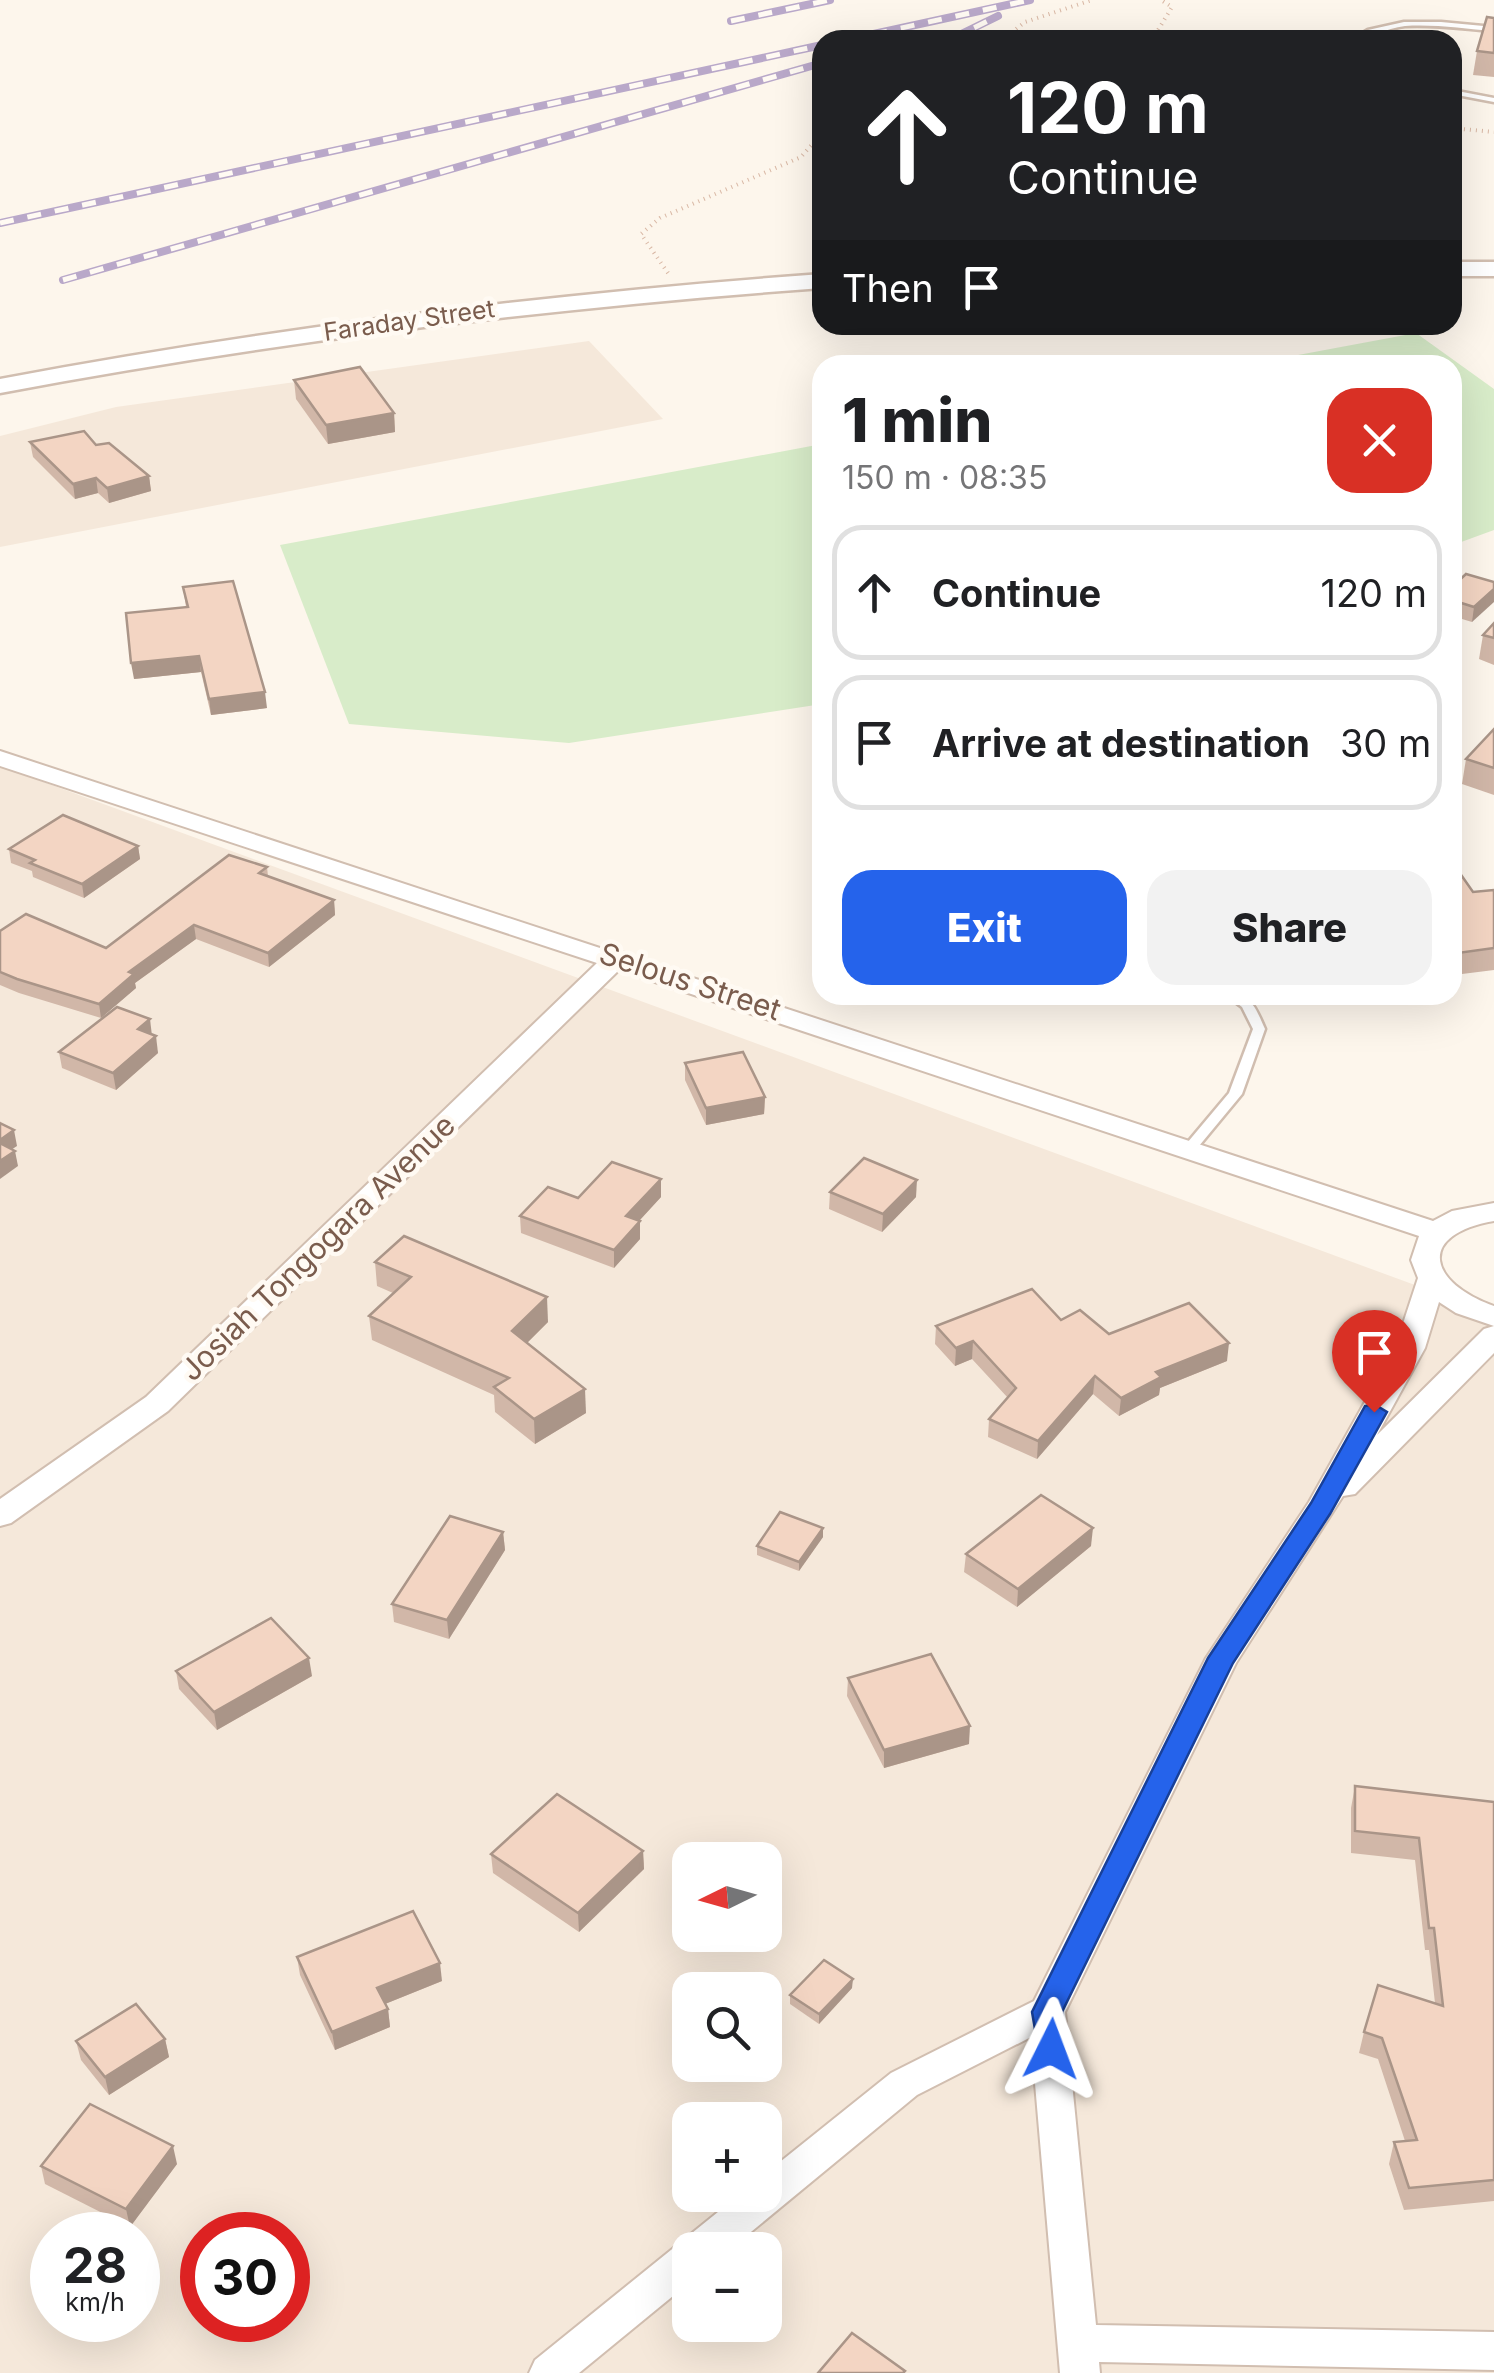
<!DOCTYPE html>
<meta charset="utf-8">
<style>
:root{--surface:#fff;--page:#f2f2f2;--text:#202124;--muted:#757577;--line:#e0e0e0;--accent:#2563eb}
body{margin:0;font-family:Inter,sans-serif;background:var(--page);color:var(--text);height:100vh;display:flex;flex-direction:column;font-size:38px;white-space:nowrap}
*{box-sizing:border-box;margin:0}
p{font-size:32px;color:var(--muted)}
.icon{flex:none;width:55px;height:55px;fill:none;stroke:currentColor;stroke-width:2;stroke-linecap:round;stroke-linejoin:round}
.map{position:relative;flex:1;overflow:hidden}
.sheet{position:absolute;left:812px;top:355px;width:650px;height:650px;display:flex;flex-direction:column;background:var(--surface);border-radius:30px;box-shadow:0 10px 40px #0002}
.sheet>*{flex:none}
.guide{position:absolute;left:812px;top:30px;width:650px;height:305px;border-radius:30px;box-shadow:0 10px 40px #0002;background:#202124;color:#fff;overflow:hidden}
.needle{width:65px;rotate:265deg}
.tools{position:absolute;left:672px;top:1842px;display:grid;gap:20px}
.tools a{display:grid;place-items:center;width:110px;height:110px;border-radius:20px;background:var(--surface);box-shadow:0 10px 40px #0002;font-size:50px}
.speed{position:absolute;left:30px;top:2212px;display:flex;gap:20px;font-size:50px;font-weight:700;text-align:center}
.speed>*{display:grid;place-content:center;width:130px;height:130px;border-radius:50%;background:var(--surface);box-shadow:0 10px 40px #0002;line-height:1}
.speed small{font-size:25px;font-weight:400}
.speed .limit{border:15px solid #d22;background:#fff;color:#111}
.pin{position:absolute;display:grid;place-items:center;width:85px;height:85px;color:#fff;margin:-102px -42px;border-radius:50% 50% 50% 0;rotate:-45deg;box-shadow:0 0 10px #0007}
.pin .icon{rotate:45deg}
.me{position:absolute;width:110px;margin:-55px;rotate:3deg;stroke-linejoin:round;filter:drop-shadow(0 0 8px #0008)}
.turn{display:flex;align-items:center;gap:35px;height:210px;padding:0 30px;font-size:45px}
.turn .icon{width:130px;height:130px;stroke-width:2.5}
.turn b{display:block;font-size:70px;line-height:85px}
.then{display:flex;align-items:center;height:95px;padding:0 30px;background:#0003;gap:20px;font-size:38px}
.round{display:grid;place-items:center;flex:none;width:105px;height:105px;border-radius:30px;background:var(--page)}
.headline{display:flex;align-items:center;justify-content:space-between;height:170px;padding:0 30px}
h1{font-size:60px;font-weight:800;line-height:75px}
.cta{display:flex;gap:20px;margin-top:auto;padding:20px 30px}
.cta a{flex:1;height:115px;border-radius:30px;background:var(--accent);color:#fff;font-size:40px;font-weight:800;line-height:115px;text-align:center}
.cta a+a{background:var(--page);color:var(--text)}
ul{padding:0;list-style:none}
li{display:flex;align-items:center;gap:30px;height:135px;margin:0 20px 15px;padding:0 10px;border:5px solid var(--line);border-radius:30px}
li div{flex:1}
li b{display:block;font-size:38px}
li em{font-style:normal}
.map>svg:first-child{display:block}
.residential{fill:#f5e8da;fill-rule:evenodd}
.green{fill:#d8ecc9}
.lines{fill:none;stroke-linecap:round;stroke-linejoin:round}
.service-casing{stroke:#d1beb0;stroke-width:5}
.minor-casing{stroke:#d1beb0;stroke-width:4}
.tertiary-casing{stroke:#d1beb0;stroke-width:5}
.path{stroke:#d9b8a5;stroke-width:4;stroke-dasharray:1 5;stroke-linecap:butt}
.service{fill:#fff;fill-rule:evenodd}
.minor{fill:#fff;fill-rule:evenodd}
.tertiary{fill:#fff;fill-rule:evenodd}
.rail-casing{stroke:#b9a8c9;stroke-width:8}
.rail{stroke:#fffaf3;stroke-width:5;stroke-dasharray:14;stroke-linecap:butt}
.wall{fill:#d1b7a8}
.shaded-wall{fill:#aa9588}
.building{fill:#f3d5c3;stroke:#aa9588;stroke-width:2.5}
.route{fill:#2563eb;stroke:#184099;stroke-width:2.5}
.labels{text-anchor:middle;stroke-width:9;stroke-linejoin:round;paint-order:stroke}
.far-street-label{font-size:25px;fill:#7a5c4d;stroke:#fffaf3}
.street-label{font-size:30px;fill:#7a5c4d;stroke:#fffaf3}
</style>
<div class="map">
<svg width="1494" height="2373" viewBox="0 0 1494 2373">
<rect width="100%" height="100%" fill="#fdf6ec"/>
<g class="residential">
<polygon points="589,341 663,419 0,547 0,436 116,407"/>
<path d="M0 766 1494 1314V2373H0ZM690 1860H765V1935H690ZM690 1990H765V2065H690ZM690 2120H765V2195H690ZM52 2235H138V2320H52ZM202 2235H288V2320H202ZM690 2250H765V2325H690Z"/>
</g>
<g class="green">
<polygon points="1416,333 1494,389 1494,530 1453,545 1452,365 1245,365"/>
<polygon points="822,444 822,704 569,743 349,724 280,545"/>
</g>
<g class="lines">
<g class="service-casing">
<g id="service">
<path d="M1404 22H1441L1494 27V31C1465 29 1435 24 1405 26 1386 28 1367 40 1351 40L1368 30Z"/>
<polygon points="1452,90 1494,98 1494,102 1452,94"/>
<path d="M1226 995C1253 995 1255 1007 1265 1029L1242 1094 1194 1152 1189 1153 1182 1149 1229 1093 1253 1029 1242 1007Z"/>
</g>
</g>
<g class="minor-casing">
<path id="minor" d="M0 751 612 952 626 953 629 957 1433 1221 1452 1211 1494 1203V1221C1415 1235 1429 1283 1494 1306V1326L1456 1313 1439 1302 1425 1348 1377 1435 1484 1329 1494 1326V1353L1355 1494 1343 1496 1236 1663 1065 2012 1096 2325 1494 2332V2370L1099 2362 1100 2373H1060L1031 2037 917 2095 729 2250H690V2282L579 2373H529L535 2360 739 2195H765V2174L891 2073 1034 2001 1206 1658 1309 1502 1395 1348 1418 1278 1411 1260 1419 1236 619 970 168 1411 11 1523 0 1526V1499L146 1397 597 963 0 766Z"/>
</g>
<g class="tertiary-casing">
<g id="tertiary">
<rect x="1452" y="262" width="42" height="14"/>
<path d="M822 274V288C546 308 272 342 0 393V379C272 328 546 294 822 274Z"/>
</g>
</g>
<g class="path">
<polyline points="1002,40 1025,22 1092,0"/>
<polyline points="1152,40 1172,7 1161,0"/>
<polyline points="1452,128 1494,132"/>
<polyline points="668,273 641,234 660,218 801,157 822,133"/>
</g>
<use href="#service" class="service"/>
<use href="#minor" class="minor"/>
<use href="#tertiary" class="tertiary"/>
<g class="rail-casing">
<g id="rail">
<polyline points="731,21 830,0"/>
<polyline points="846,40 1030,0"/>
<polyline points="949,40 998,16"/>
<polyline points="0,223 822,45"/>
<polyline points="63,280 822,63"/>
</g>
</g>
<use href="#rail" class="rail"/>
</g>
<g class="wall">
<polygon points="1494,18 1494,77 1473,75 1477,51"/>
<polygon points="294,380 394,413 395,432 328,444 296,399"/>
<polygon points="30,442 96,445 149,476 151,491 109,503 98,493 75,499 33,457"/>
<polygon points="1494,582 1472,622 1452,616 1452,587"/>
<polygon points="183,587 267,708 211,715 201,672 134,679 186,607"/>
<polygon points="1494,623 1494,665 1479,659 1483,635"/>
<polygon points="1494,729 1494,795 1462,784 1466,759"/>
<polygon points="138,846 140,859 84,898 33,877 32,871 11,863 9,849"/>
<polygon points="267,867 268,876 334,900 335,915 269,967 196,939 135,983 136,988 101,1018 19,993 0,985 0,931 106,948"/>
<polygon points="1452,869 1473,892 1494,890 1494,970 1454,975 1452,972"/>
<polygon points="152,1035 158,1053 116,1090 62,1068 59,1052"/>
<polygon points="685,1063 765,1097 764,1114 706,1125 685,1080"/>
<polygon points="830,1192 916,1197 882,1232 829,1209"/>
<polygon points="661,1197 639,1221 640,1239 614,1268 521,1233 520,1216 578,1198"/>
<polygon points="375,1262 548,1322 527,1343 586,1413 535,1444 495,1412 494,1395 372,1340 369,1316 393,1293 377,1286"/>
<polygon points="1061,1320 1109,1334 1227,1361 1160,1388 1159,1395 1119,1416 1093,1394 1037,1459 988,1437 989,1419 1008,1398 972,1359 955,1366 935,1344 936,1326"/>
<polygon points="823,1528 823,1537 799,1571 757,1555 757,1546"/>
<polygon points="503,1532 505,1550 449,1639 394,1622 392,1604"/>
<polygon points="1091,1546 1017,1607 964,1572 966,1554"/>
<polygon points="176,1671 312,1676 217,1730 179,1689"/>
<polygon points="848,1678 969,1744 884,1768 847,1696"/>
<polygon points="1355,1786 1494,1802 1494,2201 1404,2210 1389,2164 1394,2142 1405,2141 1378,2059 1359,2053 1364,2032 1435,2003 1429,1950 1425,1950 1415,1860 1351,1853 1351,1808"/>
<polygon points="643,1851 644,1869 579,1932 493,1873 491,1854"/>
<polygon points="297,1957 442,1981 385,2004 388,2009 390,2027 335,2050 300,1975"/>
<polygon points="852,1988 819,2024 790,2004 790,1995"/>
<polygon points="165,2039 169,2057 109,2095 81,2060 76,2041"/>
<polygon points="177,2164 130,2227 45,2184 41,2166"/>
</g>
<g class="shaded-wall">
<polygon points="394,413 395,432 328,444 326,425"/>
<polygon points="149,476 151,491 109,503 107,488"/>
<polygon points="96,478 98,493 75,499 73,484"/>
<polygon points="1494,589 1494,602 1472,622 1474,607"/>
<polygon points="199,656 201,672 134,679 131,663"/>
<polygon points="265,692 267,708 211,715 209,699"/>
<polygon points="138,846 140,859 84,898 82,884"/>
<polygon points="334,900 335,915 269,967 268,953"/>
<polygon points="194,925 196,939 135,983 136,988 101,1018 99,1004 129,972"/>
<polygon points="150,1019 152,1036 138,1029"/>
<polygon points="156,1036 158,1053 116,1090 113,1073"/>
<polygon points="765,1097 764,1114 706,1125 706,1108"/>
<polygon points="14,1130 17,1146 0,1157 0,1140"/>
<polygon points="15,1151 18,1166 0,1179 0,1161"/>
<polygon points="661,1179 661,1197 627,1234 626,1216"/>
<polygon points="917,1180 916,1197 882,1232 883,1214"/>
<polygon points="640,1221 640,1239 614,1268 614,1250"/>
<polygon points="547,1297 548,1322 514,1356 512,1331"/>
<polygon points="973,1341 972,1359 955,1366 956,1348"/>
<polygon points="1229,1343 1227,1361 1160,1388 1159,1395 1119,1416 1121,1398 1156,1372"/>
<polygon points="1095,1376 1093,1394 1037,1459 1038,1441"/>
<polygon points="585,1389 586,1413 535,1444 534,1419"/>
<polygon points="823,1528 823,1537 799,1571 799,1562"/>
<polygon points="1093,1528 1091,1546 1017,1607 1018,1589"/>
<polygon points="503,1532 505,1550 449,1639 447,1620"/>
<polygon points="309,1658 312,1676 217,1730 214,1712"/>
<polygon points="970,1726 969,1744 884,1768 884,1750"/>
<polygon points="643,1851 644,1869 579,1932 578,1913"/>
<polygon points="440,1963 442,1981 380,2006 377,1988"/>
<polygon points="853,1979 852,1988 819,2024 819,2014"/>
<polygon points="388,2009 390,2027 335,2050 332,2032"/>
<polygon points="165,2039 169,2057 109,2095 105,2077"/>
<polygon points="173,2146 177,2164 130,2227 126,2209"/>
</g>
<g class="building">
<polygon points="1487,17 1494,18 1494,53 1477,51"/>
<polygon points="360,367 394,413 326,425 294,380"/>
<polygon points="84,431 96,445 109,443 149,476 107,488 96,478 73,484 30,442"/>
<polygon points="1466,574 1494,582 1494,589 1474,607 1452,600 1452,587"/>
<polygon points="233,581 265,692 209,699 199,656 131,663 126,613 188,607 183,587"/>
<polygon points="1494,623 1494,638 1483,635"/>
<polygon points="1494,729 1494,768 1466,759"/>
<polygon points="63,815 138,846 82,884 30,863 35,860 9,849"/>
<polygon points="229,855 267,867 259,873 334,900 268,953 194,925 129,972 134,974 99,1004 17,979 0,972 0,931 26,914 106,948"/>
<polygon points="1452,869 1457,869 1473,892 1494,890 1494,948 1458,953 1452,944"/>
<polygon points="117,1007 150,1019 138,1029 156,1036 113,1073 59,1052"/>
<polygon points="743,1052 765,1097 706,1108 685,1063"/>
<polygon points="0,1123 14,1130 0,1140"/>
<polygon points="0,1143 15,1151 0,1161"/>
<polygon points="864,1158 917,1180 883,1214 830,1192"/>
<polygon points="612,1162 661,1179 626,1216 640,1221 614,1250 520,1216 548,1187 578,1198"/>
<polygon points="404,1236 547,1297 512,1331 585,1389 534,1419 494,1387 509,1378 369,1316 411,1277 375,1262"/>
<polygon points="1032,1289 1061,1320 1080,1310 1109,1334 1189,1303 1229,1343 1156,1372 1161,1377 1121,1398 1095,1376 1038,1441 989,1419 1016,1388 973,1341 956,1348 936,1326"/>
<polygon points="1041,1495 1093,1528 1018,1589 966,1554"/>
<polygon points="780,1512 823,1528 799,1562 757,1546"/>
<polygon points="450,1516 503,1532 447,1620 392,1604"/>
<polygon points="271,1618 309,1658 214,1712 176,1671"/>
<polygon points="931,1654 970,1726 884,1750 848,1678"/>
<polygon points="1355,1786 1494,1802 1494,2180 1409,2188 1394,2142 1417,2140 1382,2038 1364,2032 1378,1985 1443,2006 1434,1928 1429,1928 1419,1838 1355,1831"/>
<polygon points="557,1794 643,1851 578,1913 491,1854"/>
<polygon points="413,1911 440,1963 377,1988 388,2009 332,2032 297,1957"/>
<polygon points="824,1960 853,1979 819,2014 790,1995"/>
<polygon points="136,2004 165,2039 105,2077 76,2041"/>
<polygon points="90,2104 173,2146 126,2209 41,2166"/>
<polygon points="852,2333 905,2371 903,2373 818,2373"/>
</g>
<polygon class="route" points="1374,1404 1387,1412 1330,1514 1233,1663 1062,2012 1066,2049 1062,2058 1051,2062 1040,2058 1032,2012 1208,1658 1311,1503 1365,1406"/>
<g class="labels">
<g class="far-street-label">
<text transform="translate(409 320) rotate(-8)" y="9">Faraday Street</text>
</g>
<g class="street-label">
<text transform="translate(690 982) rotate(18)" y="10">Selous Street</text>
<text transform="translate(318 1248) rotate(-44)" y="10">Josiah Tongogara Avenue</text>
</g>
</g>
</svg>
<div class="tools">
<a><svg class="needle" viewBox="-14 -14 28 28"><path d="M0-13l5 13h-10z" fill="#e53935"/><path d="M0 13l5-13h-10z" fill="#757577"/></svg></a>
<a><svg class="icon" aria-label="search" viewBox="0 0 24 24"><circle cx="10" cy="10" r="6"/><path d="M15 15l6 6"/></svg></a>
<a>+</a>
<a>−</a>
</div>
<div class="speed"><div>28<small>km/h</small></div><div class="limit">30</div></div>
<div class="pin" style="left:1374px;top:1412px;background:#d93025"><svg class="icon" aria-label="arrive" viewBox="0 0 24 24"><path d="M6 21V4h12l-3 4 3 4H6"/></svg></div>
<svg class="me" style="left:1051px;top:2049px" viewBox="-20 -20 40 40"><path d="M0-17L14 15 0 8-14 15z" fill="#2563eb" stroke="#fff" stroke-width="4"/></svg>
<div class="guide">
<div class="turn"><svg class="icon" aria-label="ahead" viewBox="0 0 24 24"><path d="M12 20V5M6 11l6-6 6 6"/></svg><div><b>120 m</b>Continue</div></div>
<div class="then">Then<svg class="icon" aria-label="arrive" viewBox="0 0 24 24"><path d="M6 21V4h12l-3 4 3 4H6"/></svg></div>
</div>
<section class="sheet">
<div class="headline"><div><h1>1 min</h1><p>150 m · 08:35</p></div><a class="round" style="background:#d93025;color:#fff"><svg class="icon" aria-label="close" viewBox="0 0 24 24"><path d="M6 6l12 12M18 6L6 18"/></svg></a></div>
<ul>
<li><svg class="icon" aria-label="ahead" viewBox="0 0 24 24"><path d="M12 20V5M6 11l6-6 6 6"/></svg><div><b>Continue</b></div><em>120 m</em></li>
<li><svg class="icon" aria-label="arrive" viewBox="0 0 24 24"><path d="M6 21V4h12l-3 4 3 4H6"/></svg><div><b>Arrive at destination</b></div><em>30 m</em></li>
</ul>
<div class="cta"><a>Exit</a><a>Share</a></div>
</section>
</div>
